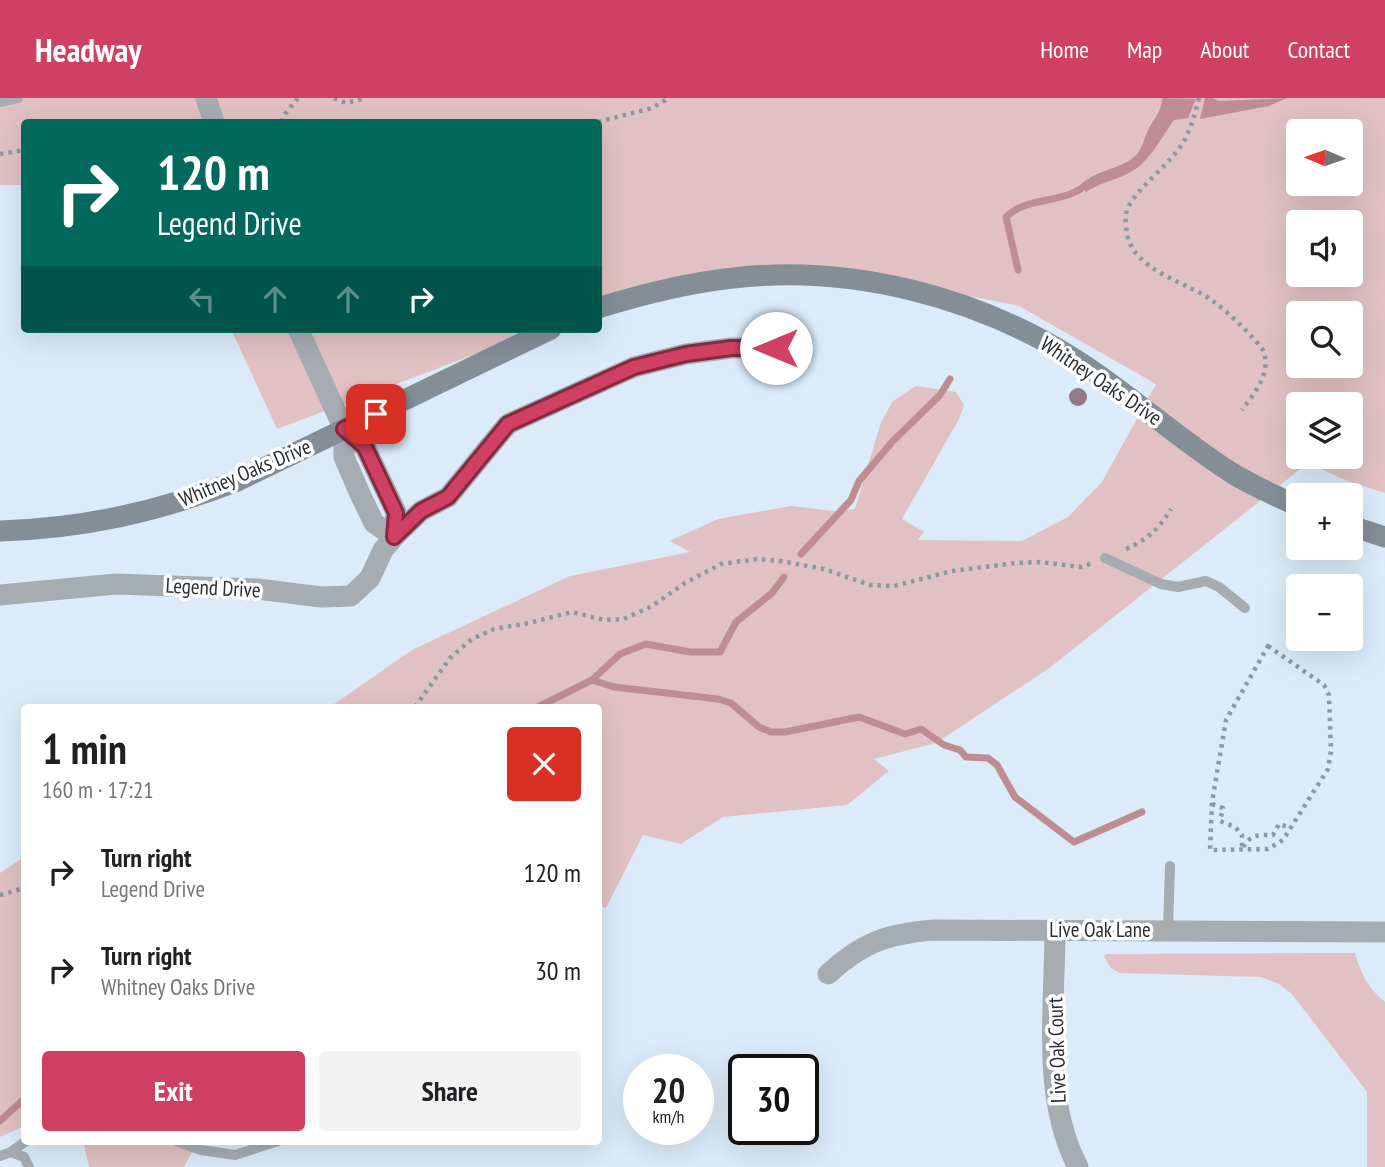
<!DOCTYPE html>
<meta charset="utf-8">
<style>
:root{--surface:#fff;--page:#f2f2f2;--text:#202124;--muted:#757577;--accent:#d04062}
body{margin:0;font-family:"PT Sans Narrow",sans-serif;background:var(--page);color:var(--text);height:100vh;display:flex;flex-direction:column;font-size:26px;white-space:nowrap}
*{box-sizing:border-box;margin:0}
p{font-size:23px;color:var(--muted)}
.icon{flex:none;width:38px;height:38px;fill:none;stroke:currentColor;stroke-width:2;stroke-linecap:round;stroke-linejoin:round}
.map{position:relative;flex:1;overflow:hidden}
.side{position:absolute;left:21px;top:606px;width:581px;height:441px;display:flex;flex-direction:column;background:var(--surface);border-radius:7px;box-shadow:0 7px 28px #0002}
.side>*{flex:none}
.hud{position:absolute;left:21px;top:21px;width:581px;height:214px;border-radius:7px;box-shadow:0 7px 28px #0002;background:#00695c;color:#fff;overflow:hidden}
.needle{width:46px;rotate:272deg}
.fabs{position:absolute;left:1286px;top:21px;display:grid;gap:14px}
.fabs a{display:grid;place-items:center;width:77px;height:77px;border-radius:7px;background:var(--surface);box-shadow:0 7px 28px #0002;font-size:35px}
.speed{position:absolute;left:623px;top:956px;display:flex;gap:14px;font-size:35px;font-weight:700;text-align:center}
.speed>*{display:grid;place-content:center;width:91px;height:91px;border-radius:50%;background:var(--surface);box-shadow:0 7px 28px #0002;line-height:1}
.speed small{font-size:18px;font-weight:400}
.speed .limit{border:4px solid #111;border-radius:10px;background:#fff;color:#111}
.pin{position:absolute;display:grid;place-items:center;width:60px;height:60px;color:#fff;margin:-30px;border-radius:14px;box-shadow:0 4px 10px #0006}
.me{position:absolute;width:77px;margin:-38px;rotate:270deg;stroke-linejoin:round;filter:drop-shadow(0 0 5px #0008)}
.turn{display:flex;align-items:center;gap:24px;height:147px;padding:0 21px;font-size:32px}
.turn .icon{width:91px;height:91px;stroke-width:2.5}
.turn b{display:block;font-size:49px;line-height:60px}
.lanes{display:flex;align-items:center;height:66px;padding:0 21px;background:#0003;justify-content:center;gap:35px;direction:ltr}
.lanes .off{opacity:.35}
.round{display:grid;place-items:center;flex:none;width:74px;height:74px;border-radius:7px;background:var(--page)}
.head{display:flex;align-items:center;justify-content:space-between;height:119px;padding:0 21px}
h1{font-size:42px;font-weight:700;line-height:52px}
.button{display:flex;gap:14px;margin-top:auto;padding:14px 21px}
.button a{flex:1;height:80px;border-radius:7px;background:var(--accent);color:#fff;font-size:28px;font-weight:700;line-height:80px;text-align:center}
.button a+a{background:var(--page);color:var(--text)}
ul{padding:0;list-style:none}
li{display:flex;align-items:center;gap:21px;height:98px;padding:0 21px}
li div{flex:1}
li b{display:block;font-size:26px}
li em{font-style:normal}
header{display:flex;align-items:center;gap:42px;box-sizing:border-box;height:98px;padding:0 35px;background:var(--accent);color:#fff}
header strong{font-size:33px}
nav{display:flex;gap:38px;margin-inline-start:auto;font-size:24px}
.map>svg:first-child{display:block}
.green{fill:#e1c1c4;fill-rule:evenodd}
.water{fill:#bd8d92}
.lines{fill:none;stroke-linecap:round;stroke-linejoin:round}
.stream{stroke:#bd8d92;stroke-width:7}
.path{stroke:#8c98a2;stroke-width:4.5;stroke-dasharray:3.5 5;stroke-linecap:butt}
.lane{stroke:#a5acb2;stroke-width:10}
.street{stroke:#a5acb2;stroke-width:21}
.secondary{stroke:#848e97;stroke-width:21}
.tree{fill:#947a87}
.route-casing{stroke:#872a40;stroke-width:18}
.route{stroke:#d04062;stroke-width:12}
.labels{text-anchor:middle;stroke-width:7;stroke-linejoin:round;paint-order:stroke}
.street-label{font-size:21px;fill:#292f34;stroke:#fff}
</style>
<header>
<strong>Headway</strong>
<nav><a>Home</a><a>Map</a><a>About</a><a>Contact</a></nav>
</header>
<div class="map">
<svg width="1385" height="1069" viewBox="0 0 1385 1069">
<rect width="100%" height="100%" fill="#dbebf9"/>
<g class="green">
<path d="M0 0H1385V395L1347 383 1308 365 1048 571 936 645 874 661 889 673 847 707 723 719 681 746 643 737 606 810 598 807V609H330L412 552 570 478 690 454 670 443 718 421 791 408 834 413 855 411 881 324 893 303 916 288 956 294 964 307 959 321 902 421 924 434 918 442 1022 443 1068 419 1102 384 1156 286 1019 208 861 176 670 183 599 210 598 24H24V87H0ZM1298 33H1351V86H1298ZM1298 124H1351V177H1298ZM1298 215H1351V268H1298ZM1298 306H1351V359H1298Z"/>
<polygon points="231,231 542,231 277,331"/>
<polygon points="24,759 24,1028 0,1039 0,775"/>
<path d="M1355 855C1361 876 1368 890 1385 904V1069H1367V994L1292 896 1279 886 1261 879 1119 875 1110 869 1104 858 1106 856Z"/>
<polygon points="83,1043 198,1043 184,1069 89,1069"/>
</g>
<g class="water">
<path d="M1162 0 1196 1 1188 20 1174 22C1160 41 1149 66 1127 76 1113 83 1099 85 1086 94L1082 87C1096 70 1122 73 1138 55 1143 48 1145 38 1149 30 1155 19 1162 13 1162 0Z"/>
<polygon points="1205,0 1213,0 1218,3 1287,0 1269,8 1200,21"/>
</g>
<g class="lines">
<g class="stream">
<path d="M1018 172 1006 119C1028 97 1066 107 1088 85"/>
<polyline points="801,456 851,402 859,383 892,344 940,297 950,281"/>
<polyline points="592,582 620,556 646,546 690,554 720,554 736,524 772,495 784,479"/>
<polyline points="538,609 592,582 614,589 718,601 731,605 759,629 771,634 785,634 859,619 905,636 921,631 944,647 960,652 966,659 988,660 997,667 1015,699 1074,744 1142,714"/>
<polyline points="0,1023 24,1001"/>
</g>
<g class="path">
<polyline points="334,0 346,5 366,0"/>
<path d="M1199 0C1195 16 1191 31 1183 45 1170 66 1135 92 1128 110 1124 118 1126 128 1127 136 1134 173 1187 184 1213 203 1231 217 1249 234 1263 252 1272 275 1255 294 1242 312"/>
<polyline points="282,24 284,17 298,0"/>
<polyline points="598,24 652,10 669,0"/>
<polyline points="0,56 24,52"/>
<path d="M1126 451C1149 441 1158 431 1171 411"/>
<polygon points="1268,548 1324,587 1329,597 1331,653 1328,671 1283,742 1268,751 1210,752 1212,704 1226,622"/>
<polyline points="415,609 450,560 472,541 494,531 529,525 572,514 604,522 624,521 652,508 685,485 721,466 757,461 780,463 824,471 870,487 894,488 952,473 1016,465 1040,464 1081,469 1093,465"/>
<path d="M1212 706 1223 710 1220 723 1235 729 1242 737V751C1250 736 1257 737 1273 737L1279 726 1291 730"/>
<polyline points="0,797 24,790"/>
</g>
<g class="lane">
<polyline points="0,4 18,0"/>
<polyline points="1105,460 1161,486 1178,489 1206,483 1219,489 1245,510"/>
<polyline points="1168,832 1170,768"/>
<polyline points="176,1043 201,1052 235,1057 278,1043"/>
<polyline points="11,1054 26,1043"/>
<polyline points="0,1058 11,1054 24,1059 29,1069"/>
</g>
<g class="street">
<polyline points="206,0 214,24"/>
<polyline points="298,231 344,331 365,349 396,414 394,439 374,425 361,398 344,359 344,331"/>
<polyline points="0,497 116,486 258,491 321,499 351,498 370,480 383,452 394,439 421,413 448,399 508,326 634,269 686,256 731,250 776,250"/>
<path d="M1055 832C1055 909 1041 999 1078 1069"/>
<path d="M828 876C863 844 887 836 933 832L1385 834"/>
</g>
<g class="secondary">
<path d="M598 210C643 196 687 185 733 180 851 166 978 199 1078 263 1131 297 1178 341 1232 375 1253 388 1276 398 1298 408"/>
<polyline points="1351,428 1385,439"/>
<path d="M0 433C85 430 157 414 235 384L551 231"/>
</g>
</g>
<circle class="tree" cx="1078" cy="299" r="9"/>
<g class="lines">
<g class="route-casing">
<polyline id="route" points="376,316 344,331 365,349 396,415 394,439 421,413 448,399 508,326 634,269 686,256 731,250 776,250"/>
</g>
<use href="#route" class="route"/>
</g>
<g class="labels">
<g class="street-label">
<text transform="translate(1101 283) rotate(34)" y="7">Whitney Oaks Drive</text>
<text transform="translate(245 375) rotate(-23)" y="7">Whitney Oaks Drive</text>
<text transform="translate(213 490) rotate(3)" y="7">Legend Drive</text>
<text x="1100" y="839">Live Oak Lane</text>
<text transform="translate(1057 952) rotate(-92)" y="7">Live Oak Court</text>
</g>
</g>
</svg>
<div class="fabs">
<a><svg class="needle" viewBox="-14 -14 28 28"><path d="M0-13l5 13h-10z" fill="#e53935"/><path d="M0 13l5-13h-10z" fill="#757577"/></svg></a>
<a><svg class="icon" aria-label="sound" viewBox="0 0 24 24"><path d="M4 9h4l5-4v14l-5-4H4zM17 9q2 3 0 6"/></svg></a>
<a><svg class="icon" aria-label="search" viewBox="0 0 24 24"><circle cx="10" cy="10" r="6"/><path d="M15 15l6 6"/></svg></a>
<a><svg class="icon" aria-label="layers" viewBox="0 0 24 24"><path d="M12 4l9 5-9 5-9-5zM3 14l9 5 9-5"/></svg></a>
<a>+</a>
<a>−</a>
</div>
<div class="speed"><div>20<small>km/h</small></div><div class="limit">30</div></div>
<div class="pin" style="left:376px;top:316px;background:#d93025"><svg class="icon" aria-label="arrive" viewBox="0 0 24 24"><path d="M6 21V4h12l-3 4 3 4H6"/></svg></div>
<svg class="me" style="left:776px;top:250px" viewBox="-20 -20 40 40"><circle r="19" fill="#fff"/><path d="M0-13L10 11 0 6-10 11z" fill="#d04062"/></svg>
<div class="hud">
<div class="turn"><svg class="icon" aria-label="right" viewBox="0 0 24 24"><path d="M7 20v-9h11M14 6l5 5-5 5"/></svg><div><b>120 m</b>Legend Drive</div></div>
<div class="lanes"><svg class="icon off" aria-label="left" viewBox="0 0 24 24"><path d="M17 20v-9H6M10 6l-5 5 5 5"/></svg><svg class="icon off" aria-label="ahead" viewBox="0 0 24 24"><path d="M12 20V5M6 11l6-6 6 6"/></svg><svg class="icon off" aria-label="ahead" viewBox="0 0 24 24"><path d="M12 20V5M6 11l6-6 6 6"/></svg><svg class="icon" aria-label="right" viewBox="0 0 24 24"><path d="M7 20v-9h11M14 6l5 5-5 5"/></svg></div>
</div>
<section class="side">
<div class="head"><div><h1>1 min</h1><p>160 m · 17:21</p></div><a class="round" style="background:#d93025;color:#fff"><svg class="icon" aria-label="close" viewBox="0 0 24 24"><path d="M6 6l12 12M18 6L6 18"/></svg></a></div>
<ul>
<li><svg class="icon" aria-label="right" viewBox="0 0 24 24"><path d="M7 20v-9h11M14 6l5 5-5 5"/></svg><div><b>Turn right</b><p>Legend Drive</p></div><em>120 m</em></li>
<li><svg class="icon" aria-label="right" viewBox="0 0 24 24"><path d="M7 20v-9h11M14 6l5 5-5 5"/></svg><div><b>Turn right</b><p>Whitney Oaks Drive</p></div><em>30 m</em></li>
</ul>
<div class="button"><a>Exit</a><a>Share</a></div>
</section>
</div>
